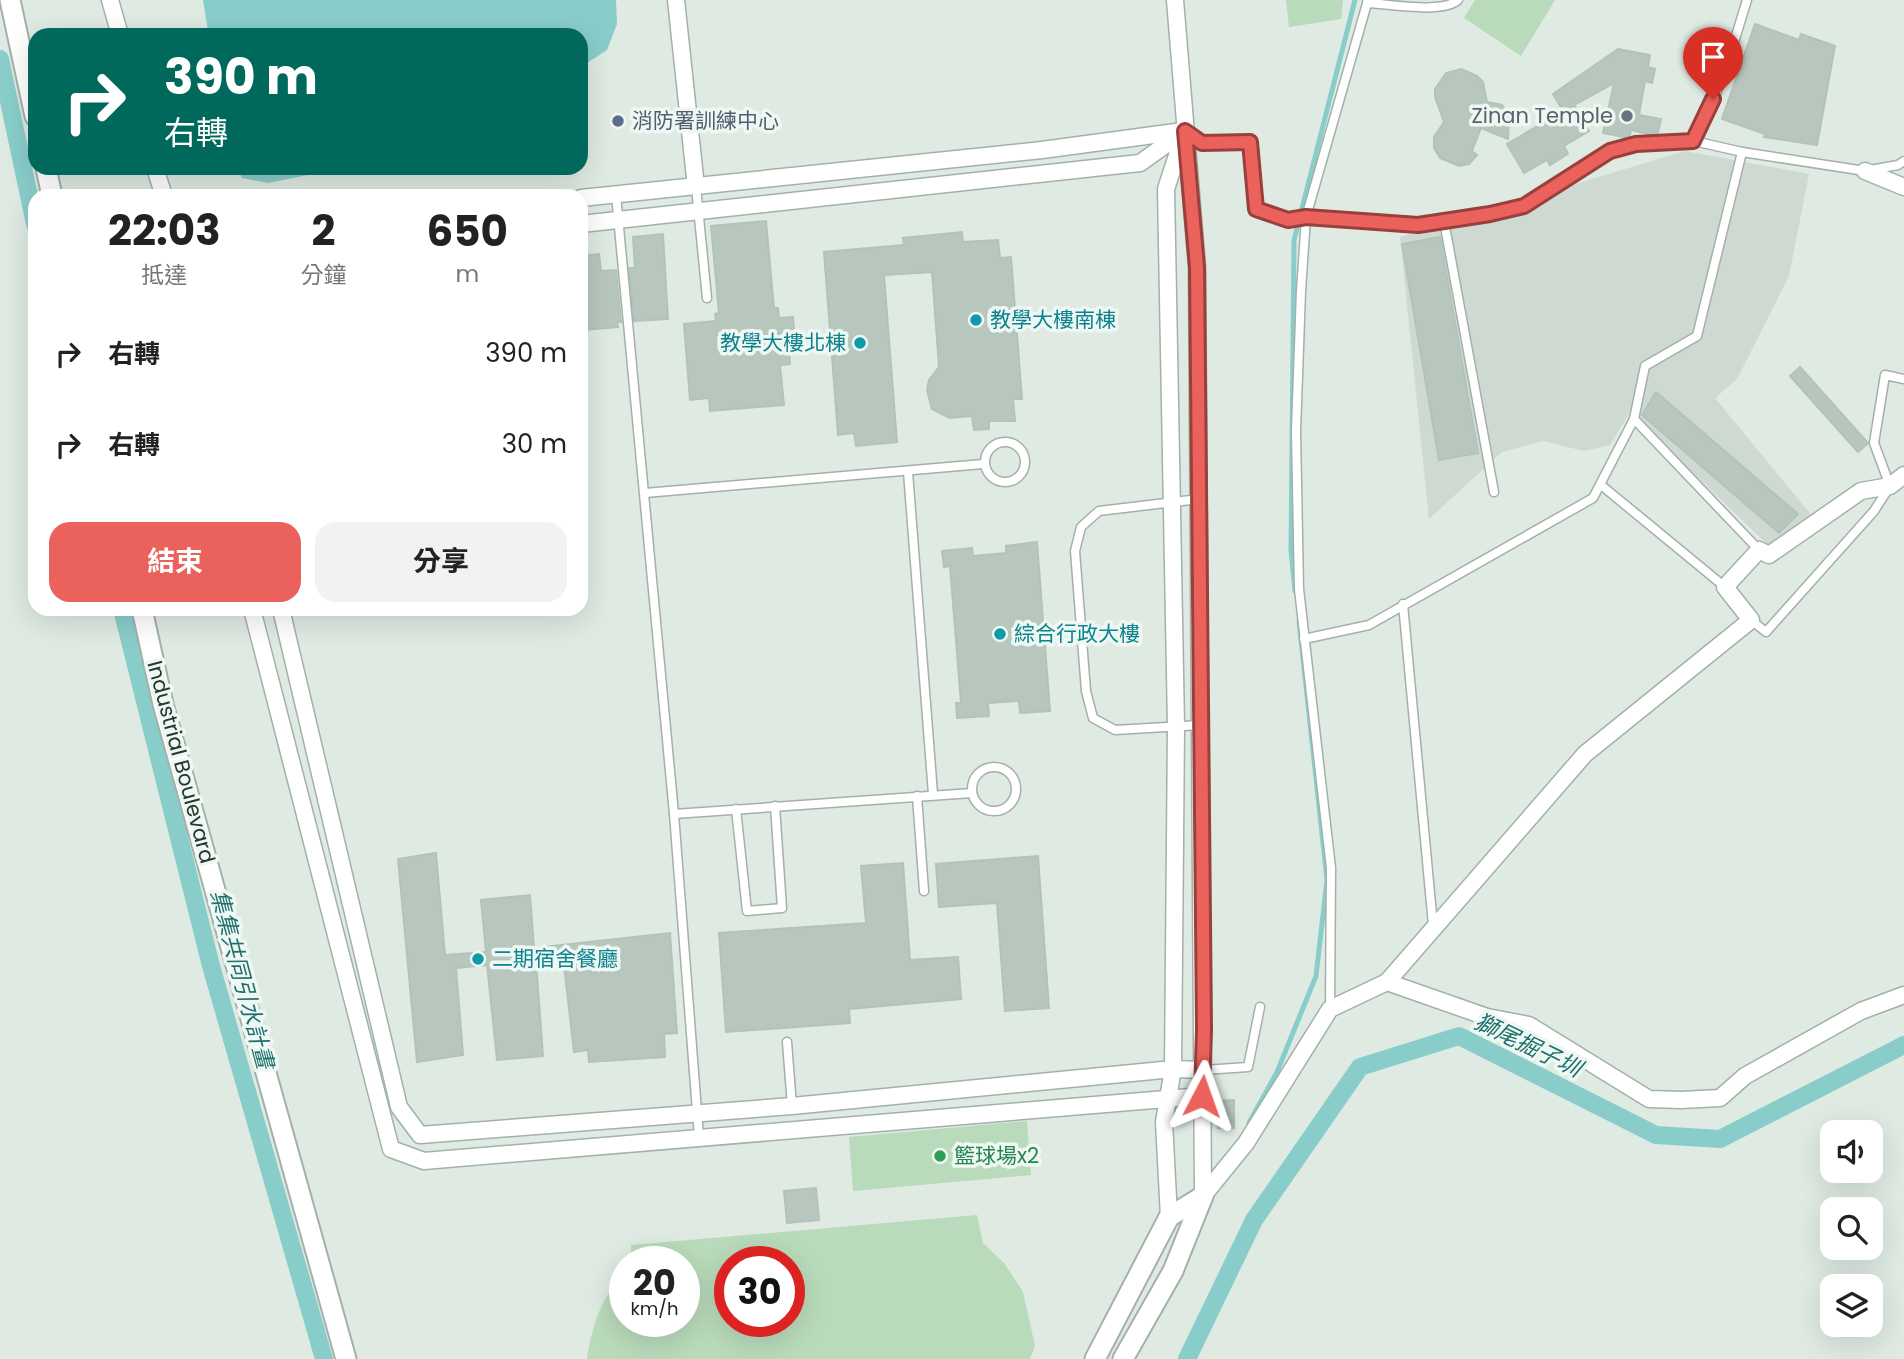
<!DOCTYPE html>
<html lang="zh-TW">
<meta charset="utf-8">
<style>
:root{--surface:#fff;--page:#f2f2f2;--text:#222;--muted:#767676;--accent:#eb625c}
body{margin:0;font-family:Poppins,"Noto Sans TC",sans-serif;background:var(--page);color:var(--text);height:100vh;display:flex;flex-direction:column;font-size:26px;white-space:nowrap}
*{box-sizing:border-box;margin:0}
p{font-size:23px;color:var(--muted)}
.icon{flex:none;width:38px;height:38px;fill:none;stroke:currentColor;stroke-width:2;stroke-linecap:round;stroke-linejoin:round}
.map{position:relative;flex:1;overflow:hidden}
.side{position:absolute;left:28px;top:189px;width:560px;height:427px;display:flex;flex-direction:column;background:var(--surface);border-radius:21px;box-shadow:0 7px 28px #0002}
.side>*{flex:none}
.hud{position:absolute;left:28px;top:28px;width:560px;height:147px;border-radius:21px;box-shadow:0 7px 28px #0002;background:#00695c;color:#fff;overflow:hidden}
.fabs{position:absolute;left:1820px;top:1120px;display:grid;gap:14px}
.fabs a{display:grid;place-items:center;width:63px;height:63px;border-radius:14px;background:var(--surface);box-shadow:0 7px 28px #0002;font-size:35px}
.speed{position:absolute;left:609px;top:1246px;display:flex;gap:14px;font-size:35px;font-weight:700;text-align:center}
.speed>*{display:grid;place-content:center;width:91px;height:91px;border-radius:50%;background:var(--surface);box-shadow:0 7px 28px #0002;line-height:1}
.speed small{font-size:18px;font-weight:400}
.speed .limit{border:10px solid #d22;background:#fff;color:#111}
.pin{position:absolute;display:grid;place-items:center;width:60px;height:60px;color:#fff;margin:-72px -30px;border-radius:50% 50% 50% 0;rotate:-45deg;box-shadow:0 0 7px #0007}
.pin .icon{rotate:45deg}
.me{position:absolute;width:77px;margin:-38px;rotate:4deg;stroke-linejoin:round;filter:drop-shadow(0 0 5px #0008)}
.turn{display:flex;align-items:center;gap:24px;height:147px;padding:0 21px;font-size:32px}
.turn .icon{width:91px;height:91px;stroke-width:2.5}
.turn b{display:block;font-size:49px;line-height:60px}
.eta{display:flex;justify-content:space-evenly;align-items:center;height:119px;text-align:center}
.eta b{font-size:42px;font-weight:700;line-height:49px}
.primary-button{display:flex;gap:14px;margin-top:auto;padding:14px 21px}
.primary-button a{flex:1;height:80px;border-radius:21px;background:var(--accent);color:#fff;font-size:28px;font-weight:700;line-height:80px;text-align:center}
.primary-button a+a{background:var(--page);color:var(--text)}
ul{padding:0;list-style:none}
li{display:flex;align-items:center;gap:21px;height:91px;padding:0 21px}
li div{flex:1}
li b{display:block;font-size:26px}
li em{font-style:normal}
.map>svg:first-child{display:block}
.built{fill:#ced9d2}
.green{fill:#b9dabb;fill-rule:evenodd}
.water{fill:#89cdca}
.lines{fill:none;stroke-linecap:round;stroke-linejoin:round}
.stream{stroke:#89cdca;stroke-width:5}
.canal{stroke:#89cdca;stroke-width:18}
.building{fill:#b8c7be;stroke:#b2c3b9;stroke-width:2}
.service-casing{stroke:#a2b1a9;stroke-width:11}
.minor-casing{stroke:#a2b1a9;stroke-width:19}
.tertiary-casing{stroke:#a2b1a9;stroke-width:23}
.service{stroke:#fff;stroke-width:8}
.minor{stroke:#fff;stroke-width:16}
.tertiary{stroke:#fff;stroke-width:19}
.route-casing{stroke:#99403c;stroke-width:18}
.route{stroke:#eb625c;stroke-width:12}
.worship-dot{fill:#6b7280;stroke:#eff7f2;stroke-width:2.5}
.service-dot{fill:#5c6f8a;stroke:#eff7f2;stroke-width:2.5}
.culture-dot{fill:#0f9aa8;stroke:#eff7f2;stroke-width:2.5}
.leisure-dot{fill:#2e9e5b;stroke:#eff7f2;stroke-width:2.5}
.labels{text-anchor:middle;stroke-width:7;stroke-linejoin:round;paint-order:stroke}
.worship-label{font-size:21px;fill:#5b616d;stroke:#eff7f2;text-anchor:end}
.service-label{font-size:21px;fill:#4e5e75;stroke:#eff7f2;text-anchor:start}
.culture-label{font-size:21px;fill:#0d838f;stroke:#eff7f2;text-anchor:start}
.street-label{font-size:21px;fill:#21392e;stroke:#eff7f2}
.leisure-label{font-size:21px;fill:#27864d;stroke:#eff7f2;text-anchor:start}
.water-label{font-size:23px;font-style:italic;fill:#1f716f;stroke:#eff7f2}
</style>
<div class="map">
<svg width="1904" height="1359" viewBox="0 0 1904 1359">
<rect width="100%" height="100%" fill="#dfeae3"/>
<polygon class="built" points="1685,151 1809,174 1789,276 1737,379 1715,398 1813,517 1768,545 1630,412 1610,445 1584,451 1543,441 1502,452 1429,519 1400,237"/>
<g class="green">
<polygon points="1286,0 1343,0 1341,19 1289,27"/>
<polygon points="1475,0 1555,0 1521,56 1464,18"/>
<polygon points="1027,1121 1031,1175 853,1191 849,1137"/>
<path d="M977 1215 983 1243 1004 1263 1023 1292 1035 1346 1030 1359H587C592 1326 601 1297 625 1272V1321H684V1262H631V1245ZM730 1262H789V1321H730Z"/>
</g>
<g class="water">
<polygon points="203,0 616,0 617,24 607,50 581,67 581,35 183,35 185,29 208,31"/>
<polygon points="237,168 343,168 268,183 242,178"/>
</g>
<g class="lines">
<g class="stream">
<polyline points="1295,591 1291,550 1294,240 1355,0"/>
<polyline points="1249,1123 1277,1072 1316,976 1327,880 1299,621"/>
</g>
<g class="canal">
<polyline points="0,59 35,224"/>
<polyline points="122,609 211,966 324,1359"/>
<polyline points="1187,1359 1254,1220 1360,1067 1459,1036 1656,1135 1720,1139 1904,1045"/>
</g>
</g>
<g class="building">
<polygon points="1755,24 1799,40 1801,34 1835,46 1817,145 1764,137 1765,134 1722,119"/>
<polygon points="1618,49 1650,55 1648,67 1655,69 1652,83 1645,81 1639,115 1661,119 1657,136 1631,130 1629,138 1603,133 1614,83 1574,105 1589,131 1564,146 1568,154 1550,165 1547,160 1524,173 1507,144 1563,111 1553,94"/>
<polygon points="1461,69 1477,76 1483,82 1487,102 1502,105 1509,117 1508,139 1481,128 1472,151 1477,155 1469,164 1459,166 1440,158 1434,148 1434,137 1444,122 1435,97 1435,89 1446,73"/>
<polygon points="766,221 774,308 778,308 779,318 793,317 794,331 788,332 790,364 780,365 784,405 710,411 709,398 690,400 684,324 716,321 715,314 719,313 711,226"/>
<polygon points="962,232 963,242 998,240 1000,258 1011,257 1022,399 1013,399 1015,421 989,421 989,429 974,430 972,416 950,418 932,409 927,390 929,380 939,367 932,272 884,275 897,442 856,446 854,433 838,435 824,252 904,245 903,238"/>
<polygon points="663,234 668,319 634,321 629,268 635,268 633,237"/>
<polygon points="1440,237 1478,453 1439,460 1402,244"/>
<polygon points="599,254 601,271 616,270 621,322 617,322 618,327 583,330 581,256"/>
<polygon points="1800,367 1868,443 1858,452 1790,376"/>
<polygon points="1656,392 1798,514 1779,533 1642,415"/>
<polygon points="1037,542 1050,711 1020,713 1019,701 988,703 989,716 957,718 956,703 961,703 950,566 944,567 942,551 972,548 973,556 1006,553 1006,546"/>
<polygon points="436,853 445,955 486,952 481,900 530,895 534,948 670,933 677,1033 664,1034 665,1057 589,1062 588,1050 574,1052 563,957 536,961 543,1056 497,1060 487,965 456,968 463,1055 417,1062 398,859"/>
<polygon points="1038,856 1049,1008 1005,1011 997,903 939,907 936,864"/>
<polygon points="903,863 910,960 958,957 961,999 849,1009 850,1023 726,1032 719,933 866,923 861,866"/>
<polygon points="1234,1100 1234,1128 1218,1128 1218,1101"/>
<polygon points="816,1188 819,1220 787,1223 784,1191"/>
</g>
<g class="lines">
<g class="service-casing">
<g id="service">
<path d="M1367 3C1389 4 1442 14 1458 0"/>
<polyline points="1188,133 1202,143 1250,142 1256,209 1288,220 1306,217 1418,225 1490,214 1524,206 1610,151 1636,144 1694,141 1742,152 1865,171 1898,165 1904,161"/>
<polyline points="1694,141 1723,78 1747,0"/>
<polyline points="696,187 707,298"/>
<polyline points="616,195 674,814 699,1137"/>
<polyline points="1444,221 1494,492"/>
<polyline points="1634,419 1759,550"/>
<circle cx="1005" cy="462" r="20"/>
<polyline points="908,472 933,794"/>
<polyline points="1601,485 1725,587"/>
<polyline points="645,493 983,464"/>
<polyline points="1199,499 1099,511 1081,527 1075,551 1086,691 1093,718 1115,730 1200,725"/>
<polyline points="1403,604 1433,925"/>
<polyline points="1751,620 1766,632 1874,511 1890,486 1874,443 1885,375 1904,379"/>
<polyline points="1304,639 1369,625 1593,498 1634,419 1645,366 1697,336 1742,152"/>
<circle cx="994" cy="789" r="22"/>
<polyline points="917,796 924,891"/>
<polyline points="736,809 747,911 782,908 775,806"/>
<polyline points="674,814 972,793"/>
<polyline points="1330,1009 1331,868 1299,589 1296,431 1301,291 1306,217 1368,0"/>
<polyline points="787,1042 792,1106"/>
<polyline points="1204,1070 1248,1067 1260,1007"/>
</g>
</g>
<g class="minor-casing">
<g id="minor">
<polyline points="110,0 120,35"/>
<polyline points="676,0 696,187"/>
<polyline points="1175,0 1197,267 1203,1196"/>
<polyline points="155,168 164,196"/>
<polyline points="1865,171 1904,187"/>
<polyline points="581,198 1042,150 1183,131"/>
<polyline points="581,224 1140,163 1185,131"/>
<polyline points="252,609 391,1149 424,1161 1202,1096"/>
<polyline points="281,609 399,1107 420,1135 792,1106 1173,1069 1204,1070"/>
<polyline points="1387,982 1585,754 1751,620 1725,587 1759,550 1769,555 1861,491 1890,486 1904,475"/>
<polyline points="1203,1196 1246,1143 1330,1009 1387,982 1487,1017 1529,1025 1649,1099 1681,1100 1720,1098 1745,1076 1861,1011 1904,995"/>
<polyline points="1169,1217 1164,1122 1173,1069 1176,726 1166,189 1183,137"/>
</g>
</g>
<g class="tertiary-casing">
<g id="tertiary">
<polyline points="10,0 35,116"/>
<polyline points="46,168 52,196"/>
<polyline points="142,609 163,704 346,1359"/>
<polyline points="1095,1359 1169,1217 1203,1196"/>
<polyline points="1123,1359 1173,1271 1203,1196"/>
</g>
</g>
<use href="#service" class="service"/>
<use href="#minor" class="minor"/>
<use href="#tertiary" class="tertiary"/>
</g>
<g class="lines">
<g class="route-casing">
<polyline id="route" points="1202,1096 1204,1030 1197,267 1185,131 1202,143 1250,142 1256,209 1288,220 1306,217 1418,225 1490,214 1524,206 1610,151 1636,144 1693,141 1713,99"/>
</g>
<use href="#route" class="route"/>
</g>
<circle class="worship-dot" cx="1627" cy="116" r="7"/>
<circle class="service-dot" cx="618" cy="121" r="7"/>
<g class="culture-dot">
<circle cx="976" cy="320" r="7"/>
<circle cx="860" cy="343" r="7"/>
<circle cx="1000" cy="634" r="7"/>
<circle cx="478" cy="959" r="7"/>
</g>
<circle class="leisure-dot" cx="940" cy="1156" r="7"/>
<g class="labels">
<g class="worship-label">
<text x="1613" y="123">Zinan Temple</text>
</g>
<g class="service-label">
<text x="632" y="128">消防署訓練中心</text>
</g>
<g class="culture-label">
<text x="990" y="327">教學大樓南棟</text>
<text x="846" y="350" text-anchor="end">教學大樓北棟</text>
<text x="1014" y="641">綜合行政大樓</text>
<text x="492" y="966">二期宿舍餐廳</text>
</g>
<g class="street-label">
<text transform="translate(181 762) rotate(75)" y="7">Industrial Boulevard</text>
</g>
<g class="leisure-label">
<text x="954" y="1163">籃球場x2</text>
</g>
<g class="water-label">
<text transform="translate(242 979) rotate(75)" y="8">集集共同引水計畫</text>
<text transform="translate(1528 1045) rotate(26)" y="8">獅尾掘子圳</text>
</g>
</g>
</svg>
<div class="fabs">
<a><svg class="icon" aria-label="sound" viewBox="0 0 24 24"><path d="M4 9h4l5-4v14l-5-4H4zM17 9q2 3 0 6"/></svg></a>
<a><svg class="icon" aria-label="search" viewBox="0 0 24 24"><circle cx="10" cy="10" r="6"/><path d="M15 15l6 6"/></svg></a>
<a><svg class="icon" aria-label="layers" viewBox="0 0 24 24"><path d="M12 4l9 5-9 5-9-5zM3 14l9 5 9-5"/></svg></a>
</div>
<div class="speed"><div>20<small>km/h</small></div><div class="limit">30</div></div>
<div class="pin" style="left:1713px;top:99px;background:#d93025"><svg class="icon" aria-label="arrive" viewBox="0 0 24 24"><path d="M6 21V4h12l-3 4 3 4H6"/></svg></div>
<svg class="me" style="left:1202px;top:1096px" viewBox="-20 -20 40 40"><path d="M0-17L14 15 0 8-14 15z" fill="#eb625c" stroke="#fff" stroke-width="4"/></svg>
<div class="hud">
<div class="turn"><svg class="icon" aria-label="right" viewBox="0 0 24 24"><path d="M7 20v-9h11M14 6l5 5-5 5"/></svg><div><b>390 m</b>右轉</div></div>
</div>
<section class="side">
<div class="eta">
<div><b>22:03</b><p>抵達</p></div>
<div><b>2</b><p>分鐘</p></div>
<div><b>650</b><p>m</p></div>
</div>
<ul>
<li><svg class="icon" aria-label="right" viewBox="0 0 24 24"><path d="M7 20v-9h11M14 6l5 5-5 5"/></svg><div><b>右轉</b></div><em>390 m</em></li>
<li><svg class="icon" aria-label="right" viewBox="0 0 24 24"><path d="M7 20v-9h11M14 6l5 5-5 5"/></svg><div><b>右轉</b></div><em>30 m</em></li>
</ul>
<div class="primary-button"><a>結束</a><a>分享</a></div>
</section>
</div>
